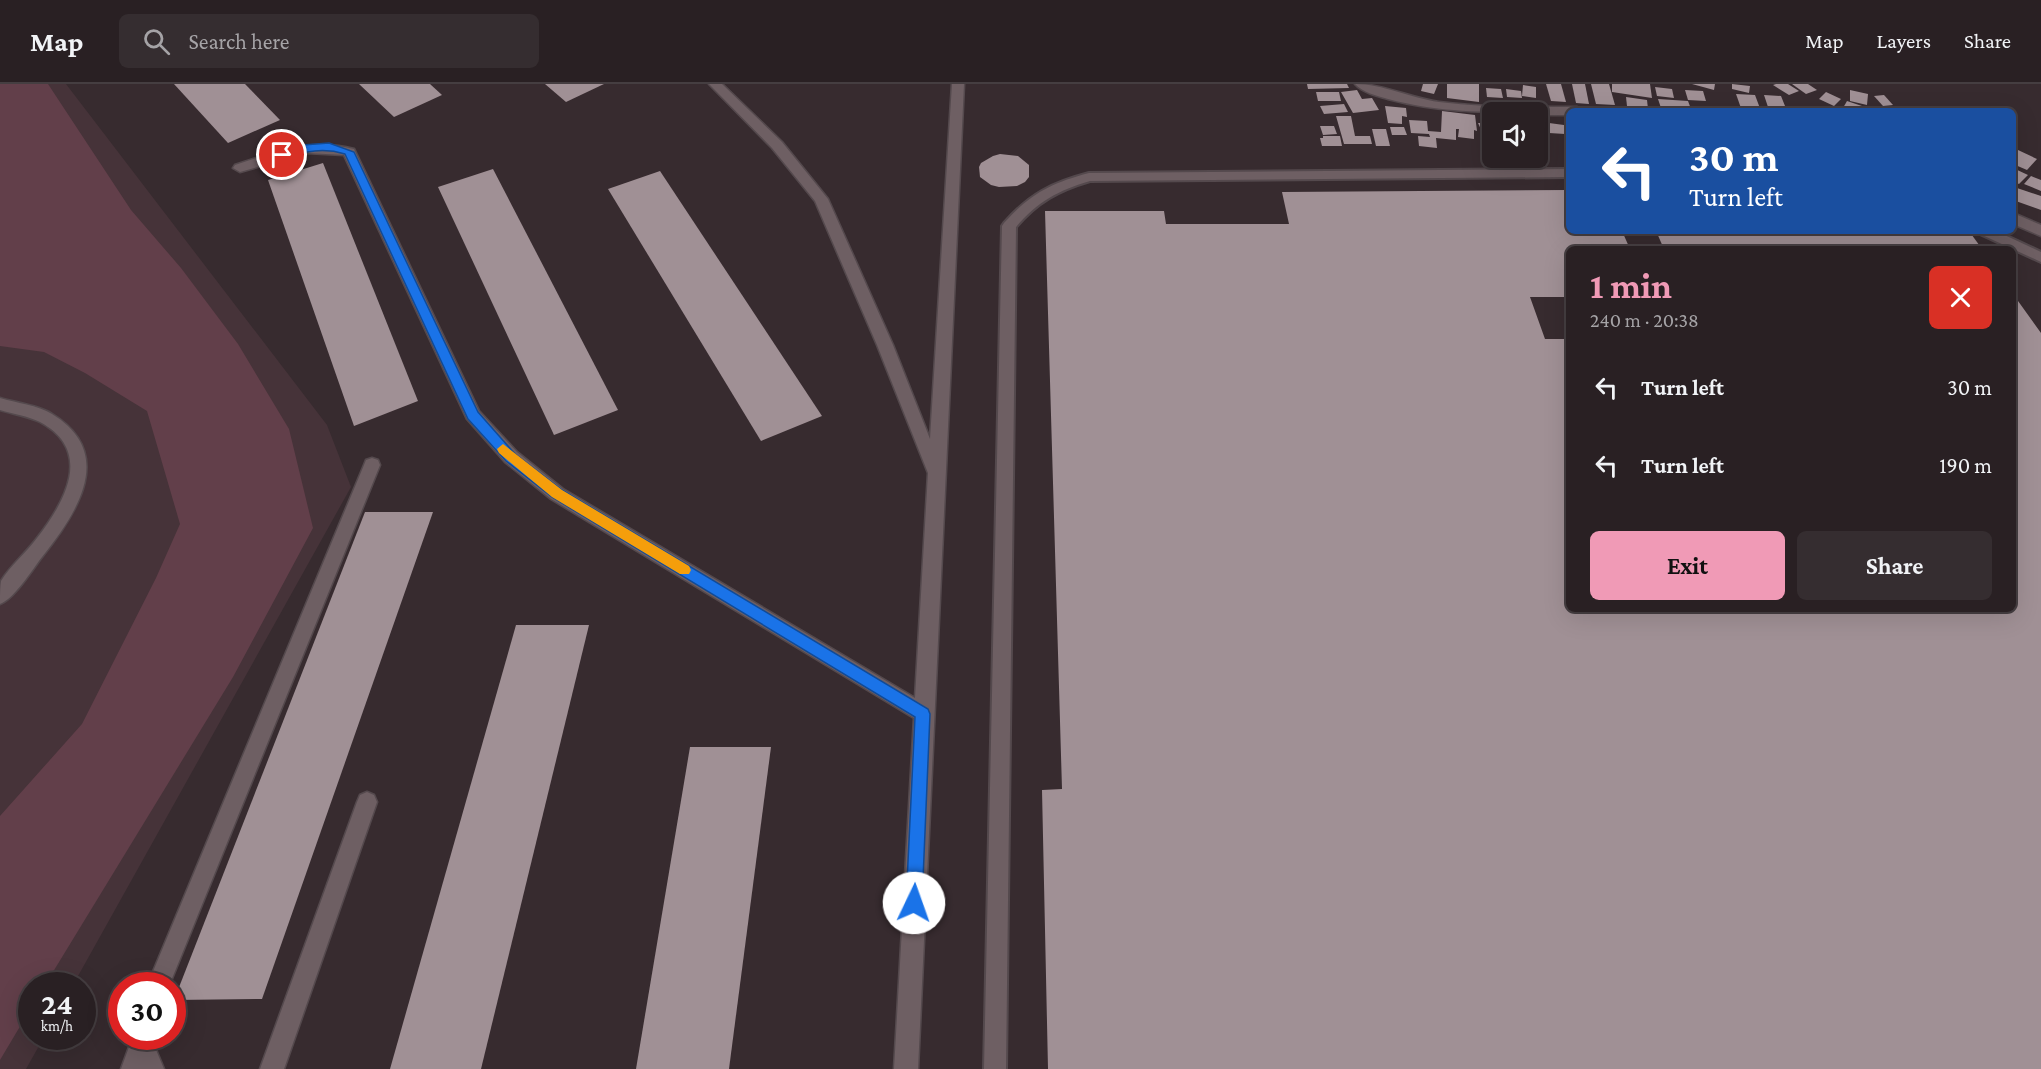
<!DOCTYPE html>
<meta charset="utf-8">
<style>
:root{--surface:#292023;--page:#352d30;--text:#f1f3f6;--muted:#a5a3a6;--line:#453e41;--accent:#f09ab6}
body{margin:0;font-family:"Crimson Pro",serif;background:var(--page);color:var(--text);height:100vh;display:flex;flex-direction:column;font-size:22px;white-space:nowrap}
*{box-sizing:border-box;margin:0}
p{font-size:20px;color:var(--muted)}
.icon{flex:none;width:33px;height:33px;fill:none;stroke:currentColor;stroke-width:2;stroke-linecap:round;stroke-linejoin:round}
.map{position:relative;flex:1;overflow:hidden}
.details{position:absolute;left:1566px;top:162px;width:450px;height:366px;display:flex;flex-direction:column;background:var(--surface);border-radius:9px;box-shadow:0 6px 24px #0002,0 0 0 2px var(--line)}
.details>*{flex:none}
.hud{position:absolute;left:1566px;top:24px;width:450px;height:126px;border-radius:9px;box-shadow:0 6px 24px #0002,0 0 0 2px var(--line);background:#1a4fa0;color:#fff;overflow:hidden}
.fabs{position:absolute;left:1482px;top:18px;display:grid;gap:12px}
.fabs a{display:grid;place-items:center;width:66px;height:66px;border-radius:9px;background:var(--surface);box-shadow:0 6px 24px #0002,0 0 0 2px var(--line);font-size:30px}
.speed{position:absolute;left:18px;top:888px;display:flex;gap:12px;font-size:30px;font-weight:700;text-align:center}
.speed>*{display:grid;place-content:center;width:78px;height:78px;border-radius:50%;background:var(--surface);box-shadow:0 6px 24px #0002,0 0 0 2px var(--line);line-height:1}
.speed small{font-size:15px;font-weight:400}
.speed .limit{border:9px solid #d22;background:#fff;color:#111}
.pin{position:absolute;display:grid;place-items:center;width:51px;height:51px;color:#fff;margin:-26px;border:3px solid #fff;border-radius:50%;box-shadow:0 2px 6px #0007}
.me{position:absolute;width:66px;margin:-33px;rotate:3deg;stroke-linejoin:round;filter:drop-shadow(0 0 4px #0008)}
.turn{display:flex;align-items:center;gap:21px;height:126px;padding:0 24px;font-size:27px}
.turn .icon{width:78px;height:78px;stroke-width:2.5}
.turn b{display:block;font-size:42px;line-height:51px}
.round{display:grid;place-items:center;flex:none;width:63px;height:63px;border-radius:9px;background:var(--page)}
.head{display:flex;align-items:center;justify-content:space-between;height:102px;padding:0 24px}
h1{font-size:36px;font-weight:700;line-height:45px;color:var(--accent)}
.cta{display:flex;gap:12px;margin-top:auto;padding:12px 24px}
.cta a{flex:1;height:69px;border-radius:9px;background:var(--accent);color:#111;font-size:24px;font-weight:700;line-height:69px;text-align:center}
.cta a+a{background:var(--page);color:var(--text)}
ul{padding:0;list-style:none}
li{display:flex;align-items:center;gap:18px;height:78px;padding:0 24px}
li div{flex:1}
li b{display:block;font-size:22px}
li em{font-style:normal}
header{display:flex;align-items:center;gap:36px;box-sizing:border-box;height:84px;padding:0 30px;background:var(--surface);border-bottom:2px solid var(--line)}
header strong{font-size:28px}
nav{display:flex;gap:33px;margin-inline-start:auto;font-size:21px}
.search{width:420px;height:54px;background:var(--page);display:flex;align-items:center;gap:15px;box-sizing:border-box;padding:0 21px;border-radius:9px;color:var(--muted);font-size:22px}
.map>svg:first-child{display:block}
.built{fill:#463339}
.green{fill:#623f4a}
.building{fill:#a09095}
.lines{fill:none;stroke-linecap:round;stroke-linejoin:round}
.lane-casing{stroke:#54494d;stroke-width:4}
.street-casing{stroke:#54494d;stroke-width:3}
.lane{fill:#6e5f63;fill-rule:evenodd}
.street{fill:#6e5f63;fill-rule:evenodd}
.route{fill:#1a73e8;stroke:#114b97;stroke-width:1.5}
.slow{fill:#f59e0b}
</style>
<header>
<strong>Map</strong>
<div class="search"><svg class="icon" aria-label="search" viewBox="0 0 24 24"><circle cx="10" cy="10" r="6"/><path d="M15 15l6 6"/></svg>Search here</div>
<nav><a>Map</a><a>Layers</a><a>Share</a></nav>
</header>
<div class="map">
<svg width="2041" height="985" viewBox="0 0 2041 985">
<rect width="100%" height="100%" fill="#372b2f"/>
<polygon class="built" points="0,0 66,0 327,341 351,403 73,901 32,902 32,952 44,953 26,985 0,985"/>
<polygon class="green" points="0,0 48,0 131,126 181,184 238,260 289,345 313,444 233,593 45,901 32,902 31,924 0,976 0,732 82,640 156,494 180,440 147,327 85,289 44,268 0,262"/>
<g class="building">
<polygon points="174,0 245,0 280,36 228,59"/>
<polygon points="359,0 430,0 442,11 394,33"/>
<polygon points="545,0 604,0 566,18"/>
<polygon points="1307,0 1347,0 1349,4 1308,5"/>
<polygon points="1423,0 1438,0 1434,10 1421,7"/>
<polygon points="1447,0 1479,0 1479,18 1447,14"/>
<polygon points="1546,0 1561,0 1566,18 1551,17"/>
<polygon points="1572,0 1585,0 1589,20 1576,19"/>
<polygon points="1591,0 1609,0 1615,21 1596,20"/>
<polygon points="1612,0 1650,0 1652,14 1612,8"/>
<polygon points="1692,0 1715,0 1714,6"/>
<polygon points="1732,0 1750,2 1749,9 1732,5"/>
<polygon points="1776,0 1788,0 1799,7 1789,11 1773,1"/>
<polygon points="1792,0 1808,0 1817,6 1806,10"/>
<polygon points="1523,1 1536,3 1536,14 1522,12"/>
<polygon points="1655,3 1672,5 1674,14 1657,12"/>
<polygon points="1486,4 1501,5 1503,14 1487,13"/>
<polygon points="1506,5 1521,7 1522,14 1507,13"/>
<polygon points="1357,6 1362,15 1372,14 1379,26 1353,29 1341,8"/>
<polygon points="1685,6 1703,7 1706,17 1688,16"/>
<polygon points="1850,6 1868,10 1867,21 1850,17"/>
<polygon points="1316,8 1339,8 1341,17 1318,17"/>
<polygon points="1826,8 1841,15 1834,22 1819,15"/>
<polygon points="1736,10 1755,11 1761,27 1742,27"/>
<polygon points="1764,11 1781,12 1787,27 1769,26"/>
<polygon points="1884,11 1893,21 1883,22 1874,12"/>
<polygon points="1626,13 1647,16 1648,25 1627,22"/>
<polygon points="1658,15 1688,17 1691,25 1662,27"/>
<polygon points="1847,17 1865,23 1863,27 1843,24"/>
<polygon points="1344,20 1348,28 1324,30 1320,22"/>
<polygon points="1385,22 1406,24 1407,33 1402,32 1402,40 1388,39"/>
<polygon points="1442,27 1475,31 1477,47 1474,46 1474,55 1458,53 1459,45 1456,45 1456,56 1436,54 1437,64 1419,62 1418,52 1430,53 1429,50 1411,49 1409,36 1427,37 1428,47 1441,48"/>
<polygon points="1336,32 1351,32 1355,52 1370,52 1372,60 1344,60"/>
<polygon points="1478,39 1492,39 1492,56 1486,56"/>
<polygon points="1549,39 1564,41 1565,50 1549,49"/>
<polygon points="1320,42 1334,42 1337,50 1323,51"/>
<polygon points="1390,43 1404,43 1407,51 1392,51"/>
<polygon points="1372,45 1386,45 1390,62 1376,62"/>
<polygon points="1323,52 1340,52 1342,62 1322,62 1320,54 1323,54"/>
<polygon points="2018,66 2037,75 2027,86 2013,80 2013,72"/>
<polygon points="1000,70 1018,72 1029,81 1029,93 1025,98 1017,102 999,103 991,101 980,93 979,83 981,79 993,72"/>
<polygon points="323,79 418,317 354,342 268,96"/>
<polygon points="2013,84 2028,91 2019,100 2013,97"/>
<polygon points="493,85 618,326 554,351 438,103"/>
<polygon points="660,87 822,332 761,357 608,105"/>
<polygon points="2031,92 2041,96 2041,107 2024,100"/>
<polygon points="2017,104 2041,112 2041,126 2013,116 2013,109"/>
<polygon points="1569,106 1569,147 1622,147 1630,165 1569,165 1569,213 1530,213 1545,255 1569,255 1569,525 2013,525 2013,210 2041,249 2041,985 1048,985 1042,706 1062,705 1045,127 1164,127 1166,140 1289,140 1282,108"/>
<polygon points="1656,147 1969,147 1982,165 1664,165"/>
<polygon points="365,428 433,428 262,915 174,916"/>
<polygon points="516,541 589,541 481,985 390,985"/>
<polygon points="690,663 771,663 729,985 636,985"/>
</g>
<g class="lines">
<g class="lane-casing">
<g id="lane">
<path d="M1569 85V93L1090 97C1059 106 1037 118 1016 143L1006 985H984L1002 142 1004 139C1030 110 1051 99 1089 89Z"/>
<polygon points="1978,147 1996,147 2041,168 2041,178 1980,150"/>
</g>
</g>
<g class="street-casing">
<g id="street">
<path d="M709 0H722L782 58 828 115 893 261 930 355 952 0H964L918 985H894L914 634 551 415 505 378 467 335 344 71 307 69 240 88 233 84 235 81C275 68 311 54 354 65L479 327 517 368 563 405 915 614 928 389 877 261 815 117 772 64Z"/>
<path d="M1355 0C1383 0 1410 14 1439 18 1485 24 1531 23 1577 23L1584 27H1569V31H1538V28C1485 28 1441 29 1388 15 1377 12 1362 8 1355 0Z"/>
<polygon points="2013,129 2041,141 2041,152 2013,140"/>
<path d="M0 314C16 319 38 321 52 330 116 369 78 428 42 473 32 486 14 515 0 520 0 513 0 503 1 497 10 482 26 469 37 454 65 418 94 367 40 338 28 332 13 330 0 326Z"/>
<polygon points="372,374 378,376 380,381 169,902 147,902 364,381 366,376"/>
<polygon points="367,708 374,711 377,718 284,985 260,985 357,718 360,711"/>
<polygon points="133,952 155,952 154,961 164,985 121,985"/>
</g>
</g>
<use href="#lane" class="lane"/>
<use href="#street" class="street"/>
</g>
<path class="route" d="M329 59 354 68 478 328 515 370 562 406 928 625 930 630 922 819 920 825 914 827 908 825 906 819 915 633 552 413 506 377 468 335 345 70C322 63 305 68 282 74L277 71 303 61Z"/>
<polygon class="slow" points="503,360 562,406 689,482 691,486 689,490 680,490 552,413 499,369 497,365"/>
</svg>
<div class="fabs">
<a><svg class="icon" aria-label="sound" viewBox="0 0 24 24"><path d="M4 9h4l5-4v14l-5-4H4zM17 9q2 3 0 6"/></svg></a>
</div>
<div class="speed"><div>24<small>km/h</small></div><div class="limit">30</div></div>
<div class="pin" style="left:282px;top:71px;background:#d93025"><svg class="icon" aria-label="arrive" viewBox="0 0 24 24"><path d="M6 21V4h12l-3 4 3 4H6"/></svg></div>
<svg class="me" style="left:914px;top:819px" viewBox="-20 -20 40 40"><circle r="19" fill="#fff"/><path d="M0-13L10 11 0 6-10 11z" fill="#1a73e8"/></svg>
<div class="hud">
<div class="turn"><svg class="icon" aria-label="left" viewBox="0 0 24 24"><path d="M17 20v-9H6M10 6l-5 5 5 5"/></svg><div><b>30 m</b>Turn left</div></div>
</div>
<section class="details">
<div class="head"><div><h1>1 min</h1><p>240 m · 20:38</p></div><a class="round" style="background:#d93025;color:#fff"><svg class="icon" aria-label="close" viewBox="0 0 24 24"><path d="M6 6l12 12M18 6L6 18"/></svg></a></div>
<ul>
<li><svg class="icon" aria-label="left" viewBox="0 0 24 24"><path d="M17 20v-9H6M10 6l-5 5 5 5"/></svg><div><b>Turn left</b></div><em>30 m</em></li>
<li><svg class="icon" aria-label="left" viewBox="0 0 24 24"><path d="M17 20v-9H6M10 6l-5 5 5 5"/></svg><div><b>Turn left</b></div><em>190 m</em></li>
</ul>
<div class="cta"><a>Exit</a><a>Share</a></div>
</section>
</div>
